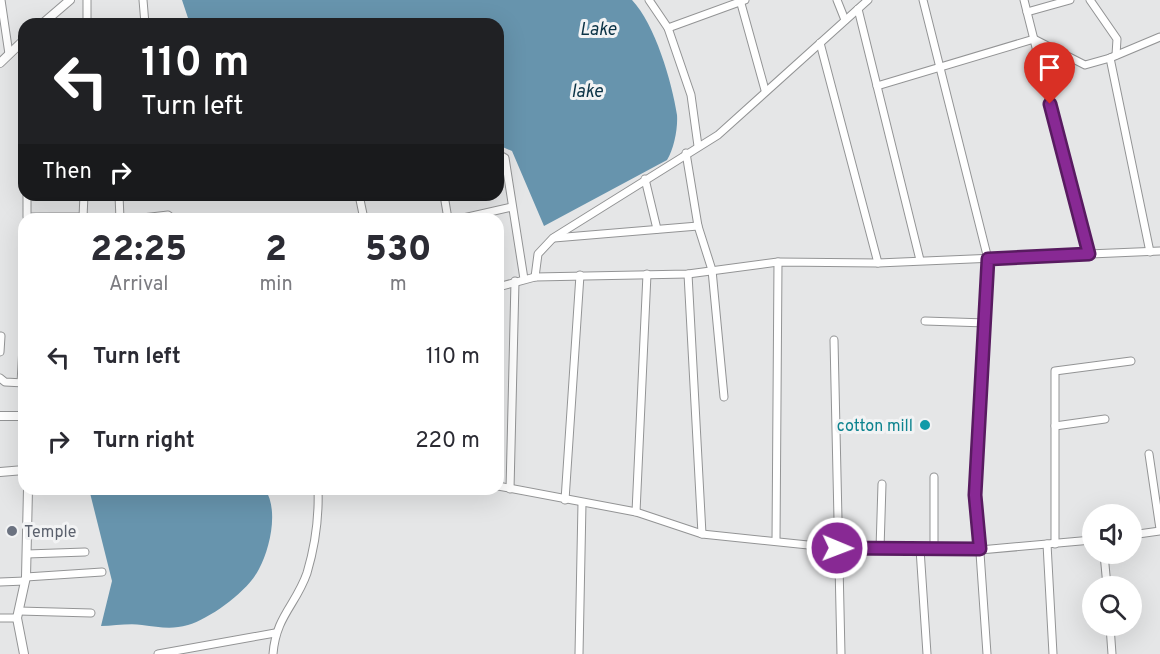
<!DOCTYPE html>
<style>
:root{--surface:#fff;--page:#f7f7f7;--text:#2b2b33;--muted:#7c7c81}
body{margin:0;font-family:Overpass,sans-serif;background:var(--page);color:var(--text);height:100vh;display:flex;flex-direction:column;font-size:22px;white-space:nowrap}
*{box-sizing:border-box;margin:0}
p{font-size:20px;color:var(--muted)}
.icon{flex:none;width:33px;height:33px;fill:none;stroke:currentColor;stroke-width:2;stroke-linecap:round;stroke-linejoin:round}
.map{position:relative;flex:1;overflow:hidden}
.panel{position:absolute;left:18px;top:213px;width:486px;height:282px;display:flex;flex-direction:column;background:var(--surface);border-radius:18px;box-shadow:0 6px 24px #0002}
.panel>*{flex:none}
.hud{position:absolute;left:18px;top:18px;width:486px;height:183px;border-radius:18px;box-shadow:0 6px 24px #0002;background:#202124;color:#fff;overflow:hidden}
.fabs{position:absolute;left:1082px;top:504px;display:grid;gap:12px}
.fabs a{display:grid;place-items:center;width:60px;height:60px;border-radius:50%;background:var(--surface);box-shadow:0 6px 24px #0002;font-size:30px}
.pin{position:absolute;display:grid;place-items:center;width:51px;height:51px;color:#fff;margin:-62px -26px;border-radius:50% 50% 50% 0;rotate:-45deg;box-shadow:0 0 6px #0007}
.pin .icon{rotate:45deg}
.me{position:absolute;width:66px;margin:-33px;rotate:91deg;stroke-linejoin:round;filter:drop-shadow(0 0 4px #0008)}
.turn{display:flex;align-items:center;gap:21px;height:126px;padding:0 24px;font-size:27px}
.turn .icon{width:78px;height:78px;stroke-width:2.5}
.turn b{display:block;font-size:42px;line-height:51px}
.then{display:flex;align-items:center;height:57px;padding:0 24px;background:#0003;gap:12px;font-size:22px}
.eta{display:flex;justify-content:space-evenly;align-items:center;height:102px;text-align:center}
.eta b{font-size:36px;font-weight:800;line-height:42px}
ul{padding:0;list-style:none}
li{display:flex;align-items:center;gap:18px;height:84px;padding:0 24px}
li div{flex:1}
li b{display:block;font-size:22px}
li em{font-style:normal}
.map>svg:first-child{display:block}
.water{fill:#6794ad}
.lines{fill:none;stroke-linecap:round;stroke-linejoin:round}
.minor-casing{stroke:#939495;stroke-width:9}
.tertiary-casing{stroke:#939495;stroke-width:10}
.minor{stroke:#fff;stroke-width:7}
.tertiary{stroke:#fff;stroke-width:8}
.route-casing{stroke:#581b60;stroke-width:15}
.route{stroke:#882994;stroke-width:10}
.culture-dot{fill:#0f9aa8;stroke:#f2f3f4;stroke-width:2}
.worship-dot{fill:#6b7280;stroke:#f2f3f4;stroke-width:2}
.labels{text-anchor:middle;stroke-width:6;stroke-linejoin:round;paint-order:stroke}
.culture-label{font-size:16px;fill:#0d838f;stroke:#f2f3f4;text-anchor:end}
.worship-label{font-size:16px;fill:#5b616d;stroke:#f2f3f4;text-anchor:start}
.water-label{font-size:18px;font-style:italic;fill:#0b3346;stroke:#f2f3f4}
</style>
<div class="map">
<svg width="1160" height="654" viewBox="0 0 1160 654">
<rect width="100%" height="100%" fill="#e5e6e7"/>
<g class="water">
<path d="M182 0H632C655 24 672 82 677 115 678 128 674 149 667 160L544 226 512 151 498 145V24H190Z"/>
<path d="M102 489H265C279 510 270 548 259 569 248 591 211 618 188 625 171 630 159 627 142 625 129 623 114 626 101 626L112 581 90 493Z"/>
</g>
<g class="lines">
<g class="minor-casing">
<g id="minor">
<polyline points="1,0 9,54"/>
<polyline points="87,0 87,24"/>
<polyline points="143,0 145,24"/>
<polyline points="649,0 668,28 691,95 698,146"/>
<polyline points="740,0 765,90"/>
<polyline points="837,0 845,20"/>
<polyline points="923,0 988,259 976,495 987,654"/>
<polyline points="1024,0 1088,254"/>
<polyline points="1090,0 1117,39 1116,55"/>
<polyline points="858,9 920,260"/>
<polyline points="1027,12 1070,0"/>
<polyline points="668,28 745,0"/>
<polyline points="820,43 878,263"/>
<polyline points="1110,58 1150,252"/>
<polyline points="877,86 1034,39 1085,65 1110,58 1160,37"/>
<polyline points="686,153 698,226 712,270 724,397"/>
<polyline points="498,154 505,158 524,279"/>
<polyline points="645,179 657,229"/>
<polyline points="27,195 27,217 83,217 84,195"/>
<polyline points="119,195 120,219"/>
<polyline points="359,195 364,219"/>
<polyline points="444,195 448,219"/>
<polyline points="83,217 104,219"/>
<polyline points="134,219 168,215 173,219"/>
<polyline points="459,219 512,207"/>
<polyline points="554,238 698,226"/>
<polyline points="688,274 702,534"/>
<polyline points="535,277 538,254 553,238 718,135 868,0"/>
<polyline points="498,287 535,277 688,274 778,262 878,263 1160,251"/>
<polyline points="925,321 986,323"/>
<polyline points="834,340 841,654"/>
<polyline points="0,352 1,336"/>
<polyline points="0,378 5,382 24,383"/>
<polyline points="21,383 24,328"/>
<polyline points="1055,426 1105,419"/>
<polyline points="1149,454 1160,529"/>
<polyline points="934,477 934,549"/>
<polyline points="498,486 636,512 702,534 837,548 980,550 1092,540"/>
<polyline points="510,489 515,281"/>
<polyline points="565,500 580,275"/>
<polyline points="636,512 647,274"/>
<polyline points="1131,535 1160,531"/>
<polyline points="776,541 778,262"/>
<polyline points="1047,544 1053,654"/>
<polyline points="1055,544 1055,371 1131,361"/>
<polyline points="880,549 882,484"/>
<polyline points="920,549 927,654"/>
<polyline points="27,554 85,552"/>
<polyline points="1104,554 1107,586"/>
<polyline points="26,577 102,572"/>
<polyline points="0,582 25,581"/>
<polyline points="19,611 91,613"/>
<polyline points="0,618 17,618"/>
<polyline points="1110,626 1112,654"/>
<polyline points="158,654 275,633"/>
<path d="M273 654C276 616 296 605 307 573 315 546 319 516 318 489"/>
<polyline points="579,654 582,503"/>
</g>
</g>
<g class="tertiary-casing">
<g id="tertiary">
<polyline points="42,24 70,0"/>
<polyline points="0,63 24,40"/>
<polyline points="0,416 24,416"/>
<polyline points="0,472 24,470"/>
<polyline points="24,654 17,618 26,577 28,489"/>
</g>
</g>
<use href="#minor" class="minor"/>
<use href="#tertiary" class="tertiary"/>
</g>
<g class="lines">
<g class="route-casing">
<polyline id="route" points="837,548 980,549 975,495 988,259 1089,254 1050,104"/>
</g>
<use href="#route" class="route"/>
</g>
<circle class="culture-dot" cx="925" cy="425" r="6"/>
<circle class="worship-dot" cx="12" cy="531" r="6"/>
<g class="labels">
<g class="culture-label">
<text x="913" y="431">cotton mill</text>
</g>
<g class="worship-label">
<text x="24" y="537">Temple</text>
</g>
<g class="water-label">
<text x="598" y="35">Lake</text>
<text x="587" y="97">lake</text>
</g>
</g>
</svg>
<div class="fabs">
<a><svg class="icon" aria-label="sound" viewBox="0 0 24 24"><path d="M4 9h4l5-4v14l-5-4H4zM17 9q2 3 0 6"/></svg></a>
<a><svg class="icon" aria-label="search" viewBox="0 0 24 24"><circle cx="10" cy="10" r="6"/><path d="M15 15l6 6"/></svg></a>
</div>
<div class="pin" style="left:1050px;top:104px;background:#d93025"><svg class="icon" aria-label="arrive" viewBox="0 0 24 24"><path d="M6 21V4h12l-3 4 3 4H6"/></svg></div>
<svg class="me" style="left:837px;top:548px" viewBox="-20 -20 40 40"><circle r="17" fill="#882994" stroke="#fff" stroke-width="3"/><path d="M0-11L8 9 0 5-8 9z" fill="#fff"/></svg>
<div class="hud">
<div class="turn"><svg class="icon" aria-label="left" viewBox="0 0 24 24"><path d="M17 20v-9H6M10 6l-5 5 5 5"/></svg><div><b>110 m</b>Turn left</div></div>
<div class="then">Then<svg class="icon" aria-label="right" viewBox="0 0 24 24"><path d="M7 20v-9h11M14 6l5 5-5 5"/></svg></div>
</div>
<section class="panel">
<div class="eta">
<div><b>22:25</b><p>Arrival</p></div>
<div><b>2</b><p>min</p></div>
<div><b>530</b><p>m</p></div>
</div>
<ul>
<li><svg class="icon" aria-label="left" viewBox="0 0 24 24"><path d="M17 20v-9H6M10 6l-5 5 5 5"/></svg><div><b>Turn left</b></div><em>110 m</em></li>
<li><svg class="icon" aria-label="right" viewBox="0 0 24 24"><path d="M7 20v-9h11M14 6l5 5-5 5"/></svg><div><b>Turn right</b></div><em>220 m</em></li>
</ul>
</section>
</div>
